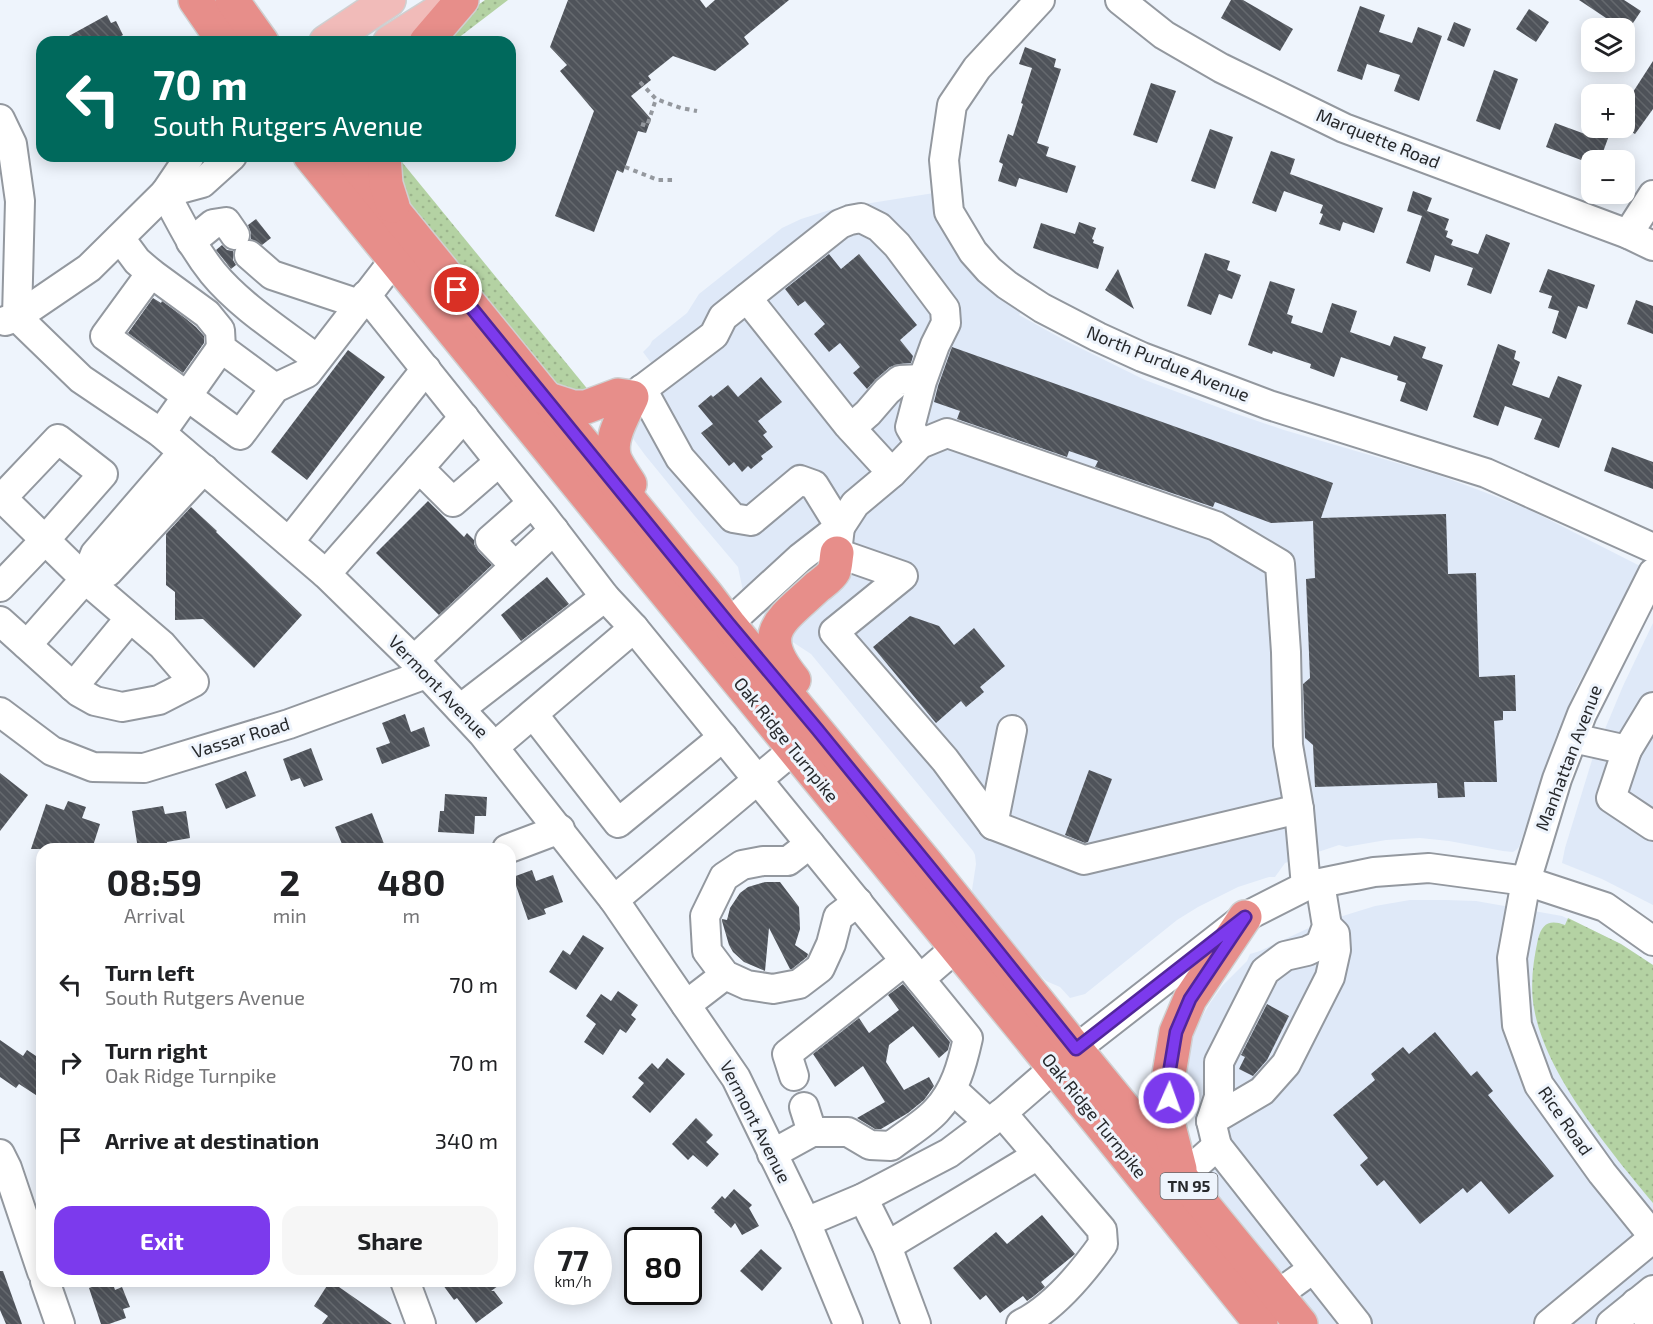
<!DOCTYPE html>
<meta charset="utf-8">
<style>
:root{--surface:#fff;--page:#f6f6f6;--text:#202124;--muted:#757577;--accent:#7c3aed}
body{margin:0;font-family:"Exo 2",sans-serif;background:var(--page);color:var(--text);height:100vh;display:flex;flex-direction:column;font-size:22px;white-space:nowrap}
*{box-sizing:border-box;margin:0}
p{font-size:20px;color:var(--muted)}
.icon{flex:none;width:33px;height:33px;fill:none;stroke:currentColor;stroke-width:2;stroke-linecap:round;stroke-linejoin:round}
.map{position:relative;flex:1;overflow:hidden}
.side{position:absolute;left:36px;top:843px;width:480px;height:444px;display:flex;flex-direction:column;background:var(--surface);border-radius:18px;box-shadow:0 3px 15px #0003}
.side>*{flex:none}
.guide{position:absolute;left:36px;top:36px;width:480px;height:126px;border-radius:18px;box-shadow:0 3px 15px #0003;background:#00695c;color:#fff;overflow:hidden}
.buttons{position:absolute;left:1581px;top:18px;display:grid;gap:12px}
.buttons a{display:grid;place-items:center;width:54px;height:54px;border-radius:12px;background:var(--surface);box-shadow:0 3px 15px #0003;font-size:30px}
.speed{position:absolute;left:534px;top:1227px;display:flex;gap:12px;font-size:30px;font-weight:700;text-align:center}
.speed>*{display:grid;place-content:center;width:78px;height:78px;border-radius:50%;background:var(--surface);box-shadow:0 3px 15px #0003;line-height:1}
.speed small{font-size:15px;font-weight:400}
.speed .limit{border:3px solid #111;border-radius:9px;background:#fff;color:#111}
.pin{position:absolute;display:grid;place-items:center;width:51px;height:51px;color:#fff;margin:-26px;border:3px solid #fff;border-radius:50%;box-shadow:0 2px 6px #0007}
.me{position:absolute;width:66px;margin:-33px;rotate:2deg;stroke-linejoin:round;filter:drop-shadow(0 0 4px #0008)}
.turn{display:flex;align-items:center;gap:21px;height:126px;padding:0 18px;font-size:27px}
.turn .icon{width:78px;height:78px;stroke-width:2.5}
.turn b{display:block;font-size:42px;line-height:51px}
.eta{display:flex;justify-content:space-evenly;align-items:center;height:102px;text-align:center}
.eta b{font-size:36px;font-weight:700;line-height:42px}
.cta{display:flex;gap:12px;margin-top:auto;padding:12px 18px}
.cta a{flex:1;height:69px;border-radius:18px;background:var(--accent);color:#fff;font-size:24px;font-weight:700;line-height:69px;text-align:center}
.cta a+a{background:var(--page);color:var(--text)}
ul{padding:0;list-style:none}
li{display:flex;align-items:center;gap:18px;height:78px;padding:0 18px}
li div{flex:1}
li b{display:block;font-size:22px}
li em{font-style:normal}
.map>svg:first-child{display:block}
.built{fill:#dfe9f8}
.grass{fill:url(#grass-dots)}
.building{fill:url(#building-back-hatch)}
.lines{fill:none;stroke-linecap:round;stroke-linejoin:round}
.minor-casing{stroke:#93989f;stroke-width:32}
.major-casing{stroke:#cfd0d1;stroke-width:36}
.highway-casing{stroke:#cfd0d1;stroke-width:36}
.path{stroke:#94989e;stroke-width:4;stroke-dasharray:4.5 4.5;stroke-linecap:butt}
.minor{stroke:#fff;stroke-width:28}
.major{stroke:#f1bbb9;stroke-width:33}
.highway{stroke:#e78e8a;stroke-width:33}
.route-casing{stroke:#51269a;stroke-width:15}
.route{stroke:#7c3aed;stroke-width:10}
.labels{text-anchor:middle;stroke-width:6;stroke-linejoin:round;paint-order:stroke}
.shield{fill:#eef4fc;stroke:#63666a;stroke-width:1.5}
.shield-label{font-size:16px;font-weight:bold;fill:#27292c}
.street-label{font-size:18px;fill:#27292c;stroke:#eef4fc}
</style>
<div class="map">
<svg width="1653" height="1324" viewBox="0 0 1653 1324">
<defs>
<pattern id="grass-dots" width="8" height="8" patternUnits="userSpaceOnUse" patternTransform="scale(1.5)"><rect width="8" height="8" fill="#b4d2a3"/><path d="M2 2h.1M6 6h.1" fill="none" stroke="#9bb48c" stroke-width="1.8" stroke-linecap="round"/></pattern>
<pattern id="building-back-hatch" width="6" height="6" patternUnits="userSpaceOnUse" patternTransform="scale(1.5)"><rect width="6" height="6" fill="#4f535a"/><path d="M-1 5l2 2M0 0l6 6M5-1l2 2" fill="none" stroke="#65696e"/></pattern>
</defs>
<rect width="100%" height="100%" fill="#eef4fc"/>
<g class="built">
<polygon points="934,193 1022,310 1019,315 1064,340 1145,380 1231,412 1284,430 1438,475 1484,492 1530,510 1640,566 1640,569 1624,602 1577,686 1556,736 1519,847 1516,850 1513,852 1503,851 1449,841 1420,838 1386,840 1346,847 1339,845 1285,863 1275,877 1269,877 1238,887 1198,907 1177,920 1085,994 1070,998 1060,987 1046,981 1037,972 973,895 972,890 976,864 975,855 973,851 811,654 785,637 743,591 738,567 694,515 645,455 626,429 597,396 642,372 652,364 643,352 650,345 652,341 687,313 699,294 782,228 801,219 833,209"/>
<polygon points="1653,623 1653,905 1602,879 1562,863 1565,848 1592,760 1623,686"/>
<polygon points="1410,900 1446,900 1476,901 1562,916 1621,944 1653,965 1653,1324 1318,1324 1211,1192 1201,1173 1210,1169 1220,1168 1193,1114 1187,1084 1186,1066 1190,1046 1197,1026 1210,1003 1223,985 1247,961 1250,954 1260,951 1313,926 1346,915 1375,906"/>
</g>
<g class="grass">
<polygon points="485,0 508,0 453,42 438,42 474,8"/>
<polygon points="397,156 594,397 565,396 404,204"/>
<path d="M1568 918 1621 944 1653 965V1203C1611 1152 1545 1074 1534 1008 1530 985 1533 962 1538 939 1542 924 1549 919 1565 925Z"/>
</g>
<g class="building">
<polygon points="568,0 700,0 706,8 715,0 789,0 744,37 749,44 715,71 673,56 648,76 651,80 631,96 651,119 646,133 638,131 623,173 617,170 594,232 555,216 594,111 560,71 567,65 550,47"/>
<polygon points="1231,0 1243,0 1293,29 1280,51 1221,18"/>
<polygon points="1579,0 1624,0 1641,11 1627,32 1624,31 1624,28 1621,28"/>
<polygon points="1360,6 1385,15 1379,32 1412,43 1418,27 1442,36 1419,101 1394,91 1400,75 1367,64 1362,80 1337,71"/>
<polygon points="1529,9 1549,22 1536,42 1516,29"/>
<polygon points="107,15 111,23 116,21 123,35 110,42 58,42"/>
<polygon points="1454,22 1471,29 1464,47 1447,40"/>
<polygon points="1025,47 1056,59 1054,67 1061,69 1037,143 1049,147 1046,156 1076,166 1067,193 1019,178 1016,187 998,181 1003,164 999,162 1008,134 1013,136 1023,104 1021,103 1032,68 1019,64"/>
<polygon points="1653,61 1653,109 1635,134 1624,127 1624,106"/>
<polygon points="1494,70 1518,79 1500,130 1476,121"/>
<polygon points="1151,83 1176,91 1157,143 1133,135"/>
<polygon points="1555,123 1585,134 1588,125 1610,133 1600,160 1592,160 1592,164 1546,147"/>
<polygon points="1210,129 1233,137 1215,189 1191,181"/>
<polygon points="1271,151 1295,159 1290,174 1383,208 1374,233 1343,222 1340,231 1319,224 1323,214 1320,213 1323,205 1284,191 1276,212 1252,203"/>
<polygon points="1413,191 1432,198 1427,211 1449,219 1445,230 1448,231 1446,237 1453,240 1451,245 1478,254 1486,234 1510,243 1491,294 1467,285 1473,268 1435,255 1430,272 1406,263 1422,216 1407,211"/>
<polygon points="256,219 271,238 262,245 251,239 251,233 248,225"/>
<polygon points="1079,222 1096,228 1092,239 1094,240 1093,243 1104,247 1098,269 1033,248 1041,223 1075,234"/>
<polygon points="222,245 227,250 233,251 233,260 236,265 231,269 216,250"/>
<polygon points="1205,253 1230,261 1227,270 1241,275 1232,299 1219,294 1211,315 1187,306"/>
<polygon points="829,254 841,269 859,254 917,325 900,340 913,356 911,363 899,364 890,367 876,379 867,389 853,373 860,367 840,343 829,352 814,334 825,324 805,301 798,306 785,289"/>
<polygon points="1118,269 1134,309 1105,290"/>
<polygon points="1548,269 1595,285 1587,309 1578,306 1566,339 1552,333 1559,311 1548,308 1552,296 1539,292"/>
<polygon points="1270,281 1295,289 1287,314 1293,316 1291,323 1322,333 1332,303 1357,311 1350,332 1390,346 1394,336 1426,347 1422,358 1443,365 1427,411 1400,401 1406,383 1397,380 1398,376 1341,357 1334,377 1310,368 1311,364 1273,351 1272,354 1248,345"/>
<polygon points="153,298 161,303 162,301 185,318 196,327 204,336 204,343 183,373 128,333"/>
<polygon points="1636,300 1653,306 1653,334 1627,324"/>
<polygon points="1498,344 1516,351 1514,359 1520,362 1512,385 1549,398 1558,376 1582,385 1559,448 1534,439 1542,419 1505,406 1498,426 1473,417"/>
<polygon points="952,347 1333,483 1321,518 1446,514 1448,574 1476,573 1479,677 1515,675 1516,711 1503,711 1503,720 1494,721 1497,782 1464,782 1465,797 1438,798 1437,783 1315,787 1313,745 1305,738 1303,684 1310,678 1306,579 1315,578 1313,521 1271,523 1215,502 1213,507 1095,467 1098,461 1069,451 1067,457 957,419 960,411 934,402 938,386"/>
<polygon points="348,350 385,377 307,480 271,452"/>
<polygon points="761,377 782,402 758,421 767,432 763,435 773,447 761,456 763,459 751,469 748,466 742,472 734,462 729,466 701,433 713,424 698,406 711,395 713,397 728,385 738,397"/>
<polygon points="1612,447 1653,462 1653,489 1604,471"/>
<polygon points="428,501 464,537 467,533 474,540 474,544 478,551 492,565 439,615 376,553"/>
<polygon points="191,507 217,531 216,532 302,615 254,668 203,619 175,620 175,592 166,585 166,534"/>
<polygon points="547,577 569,604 521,641 501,615"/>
<polygon points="910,616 939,626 954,645 974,628 1005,666 980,687 984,692 966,707 961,701 936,723 873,647"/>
<polygon points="405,714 411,732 424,727 430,746 382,764 376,748 390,743 382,723"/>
<polygon points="311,748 323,780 304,787 300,778 291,781 283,759"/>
<polygon points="1089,770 1112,779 1088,842 1085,843 1065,835"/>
<polygon points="246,771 256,796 226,809 215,784"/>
<polygon points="0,773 28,795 0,831"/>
<polygon points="445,794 487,797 486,816 475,816 474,834 438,832 440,811 444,811"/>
<polygon points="68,801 86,807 82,818 100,824 92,849 31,849 46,804 64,810"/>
<polygon points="163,806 165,814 186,811 190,838 167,842 168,849 138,849 132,811"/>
<polygon points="372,813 386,849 344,849 335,827"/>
<polygon points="532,870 536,881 553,875 563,902 544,909 546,914 528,920 513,877"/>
<polygon points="765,882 780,882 799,907 800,929 795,945 808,954 807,957 792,969 790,969 769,928 765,971 744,962 733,952 729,945 722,921 722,919 727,920 730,908 740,893 748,887"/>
<polygon points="583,935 604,948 576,990 549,972 563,950 570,955"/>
<polygon points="903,984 950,1042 948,1050 939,1058 913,1026 889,1045 886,1062 904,1090 929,1077 934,1086 924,1100 908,1113 881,1129 875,1129 857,1118 885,1102 863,1066 835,1087 813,1054 859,1018 869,1033 899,1010 888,995"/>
<polygon points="618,991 638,1005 631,1015 636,1019 626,1033 620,1029 603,1055 584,1042 596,1024 586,1016 601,994 611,1001"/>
<polygon points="1267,1004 1289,1016 1267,1060 1253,1076 1239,1069 1245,1057 1241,1055"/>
<polygon points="1435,1032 1471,1076 1477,1071 1493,1091 1488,1095 1554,1176 1509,1214 1481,1181 1467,1193 1463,1188 1420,1224 1384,1180 1377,1186 1360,1165 1368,1158 1333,1115 1375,1080 1371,1074 1403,1047 1409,1054"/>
<polygon points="0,1040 23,1056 27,1050 42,1060 42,1099 19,1084 16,1088 0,1077"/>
<polygon points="667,1058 685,1074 650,1113 632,1097 644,1083 638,1078 652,1063 658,1069"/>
<polygon points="696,1118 713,1135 706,1142 719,1154 707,1167 693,1155 688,1160 672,1144"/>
<polygon points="734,1189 752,1205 749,1208 759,1226 742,1235 735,1223 731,1228 714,1212 715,1211 711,1208 722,1196 725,1199"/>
<polygon points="1042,1215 1075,1254 1041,1282 1045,1287 1034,1296 1027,1301 1023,1296 1000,1313 986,1295 980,1300 953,1268 996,1232 1007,1244"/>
<polygon points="761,1249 782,1268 762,1291 740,1271"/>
<polygon points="0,1271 3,1271 22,1324 6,1324 0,1310"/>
<polygon points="107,1281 112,1281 115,1290 122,1287 130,1307 123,1309 126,1318 109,1324 101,1324 89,1288"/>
<polygon points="330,1281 339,1287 392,1324 322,1324 328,1316 314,1306"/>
<polygon points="440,1281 505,1281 491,1291 494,1291 503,1303 476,1323 457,1298 454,1300"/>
</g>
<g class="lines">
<g class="minor-casing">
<g id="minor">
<polyline points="1040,0 977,68 952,105 944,160 949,212 973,252 989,270 1007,285 1042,308 1098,337 1142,357 1269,405 1486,473 1653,548"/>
<polyline points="1120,0 1164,35 1221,68 1344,128 1628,234 1653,246"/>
<polyline points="0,119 12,144 20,201 17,317 81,379 161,433 326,574 414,660 483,734 614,900 736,1078 806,1222 848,1324"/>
<path d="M165 193C180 221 193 248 213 273 240 306 283 333 317 359"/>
<polyline points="165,193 190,156"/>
<polyline points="1628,234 1653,195"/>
<polyline points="120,238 137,261 151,273 105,336 240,435 275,388 307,373 408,242"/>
<polyline points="191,242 213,224 226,222 235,235"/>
<polyline points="249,255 272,275 359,304"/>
<polyline points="151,273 207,314 220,330 221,348 275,388"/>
<path d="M366 295 543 516 605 597 634 628 968 1038C962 1065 955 1091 936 1111 924 1124 905 1135 891 1146L870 1145 848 1132H812L772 1154"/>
<polyline points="747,298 848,425 892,473"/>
<polyline points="5,321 17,317 89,268 165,193 202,183 232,156"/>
<polyline points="642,389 680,458 733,518 751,521 800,480 814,485 840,527 838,544"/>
<polyline points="632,397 714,335 723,317 840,224 850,220 861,218 879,227 897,245 945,309 946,323 935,345 922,381 910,427 920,444"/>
<polyline points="851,428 868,413 887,391 900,380 922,379"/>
<polyline points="161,433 221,348"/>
<polyline points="419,468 453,502 499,462"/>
<polyline points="0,496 85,579 162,645 194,682 159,700 122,707 95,701 79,692 0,621"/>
<polyline points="0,500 58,439 103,474 45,540 0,587"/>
<polyline points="289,542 426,369"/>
<polyline points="837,553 903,576 834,632 945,760 993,825 1084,860 1299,809"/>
<polyline points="515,566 490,540 532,503"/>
<polyline points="1653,573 1582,714 1557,779 1526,881 1512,958 1517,1025 1539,1085 1602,1173 1653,1236"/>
<polyline points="326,574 464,417"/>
<polyline points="85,579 108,572 204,469"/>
<polyline points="713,638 800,558 840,527 855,504 892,473 920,444 947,433 1216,526 1280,564 1286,652 1288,745 1299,809 1306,886"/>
<polyline points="27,645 85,579 95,554 183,452"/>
<polyline points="414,660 554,530"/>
<polyline points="73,687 130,618"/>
<polyline points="1653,707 1627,750 1611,798 1653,826"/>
<polyline points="460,709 605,597"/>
<polyline points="0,712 52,751 93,767 144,768 289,724 426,674"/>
<polyline points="533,714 618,823 723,737"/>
<polyline points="1573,738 1627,750"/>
<polyline points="494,747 634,628"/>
<polyline points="993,825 1012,730"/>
<polyline points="810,844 788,861 763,861 742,865 724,877 705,916 707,951 725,975 747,985 773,989 799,984 820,968 831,944 838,917 858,902"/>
<polyline points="507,849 560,829"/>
<polyline points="614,900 811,735"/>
<polyline points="920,979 973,933"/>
<polyline points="686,1005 725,975"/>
<polyline points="794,1076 787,1054 905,961"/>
<polyline points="952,1089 989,1123"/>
<polyline points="804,1107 812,1132"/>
<path d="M1002 1113 1102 1230 1103 1244C1083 1272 1052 1309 1021 1324"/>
<polyline points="1211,1121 1219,1097 1219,1062 1265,971 1285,956 1307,951 1320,945 1327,926 1320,883"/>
<polyline points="1217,1146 1211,1121 1262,1091 1286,1064 1330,977 1336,950 1335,934 1327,926"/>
<polyline points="0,1154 7,1168 42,1272"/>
<polyline points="1182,1177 1217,1146 1357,1324"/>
<polyline points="863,1198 887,1246 916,1324"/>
<polyline points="806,1222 863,1198 949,1153 1002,1113 1076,1049 1245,917 1306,886 1374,872 1429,868 1526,881 1605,907 1653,941"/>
<polyline points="887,1246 1038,1155"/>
<polyline points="45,1281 60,1324"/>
<polyline points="405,1281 421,1324"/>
<polyline points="1636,1303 1653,1324"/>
<polyline points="1260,1309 1277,1295 1313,1269"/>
<polyline points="1549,1324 1653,1238"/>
<polyline points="1611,1324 1653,1290"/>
</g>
</g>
<g class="major-casing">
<g id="major">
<polyline points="326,42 389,0"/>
<polyline points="390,42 457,0"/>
</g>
</g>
<g class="highway-casing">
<g id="highway">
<polyline points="195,0 224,42"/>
<polyline points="232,0 262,42"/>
<polyline points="426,42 462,0"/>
<path d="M310 156C556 460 805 762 1052 1065 1123 1151 1191 1238 1261 1324"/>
<polyline points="349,156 707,595 729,624 928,865 1076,1049 1301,1324"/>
<polyline points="384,156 386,184 393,206"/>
<path d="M545 398 573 407H586L618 395 632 397C624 415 608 439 615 459 619 468 625 476 630 484"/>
<path d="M794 680C755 632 781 621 817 587 822 583 831 577 834 571 836 566 836 558 837 553"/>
<polyline points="1180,1169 1168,1122 1169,1074 1176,1032 1190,999 1245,917"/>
</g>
</g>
<g class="path">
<polyline points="640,82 656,99 681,108 697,111"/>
<polyline points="641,124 647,126 656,99"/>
<polyline points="625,167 658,180 674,180"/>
</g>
<use href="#minor" class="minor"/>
<use href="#major" class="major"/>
<use href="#highway" class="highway"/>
</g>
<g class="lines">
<g class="route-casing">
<polyline id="route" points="457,290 729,624 817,729 979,928 1076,1049 1245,917 1190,999 1176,1032 1169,1074 1169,1098"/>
</g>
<use href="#route" class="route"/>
</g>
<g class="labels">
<rect class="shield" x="1160.5" y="1173" width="57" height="26" rx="4.5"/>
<g class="shield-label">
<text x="1189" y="1192">TN 95</text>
</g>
<g class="street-label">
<text transform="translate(1378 139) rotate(22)" y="6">Marquette Road</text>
<text transform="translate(1168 364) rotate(22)" y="6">North Purdue Avenue</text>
<text transform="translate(438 687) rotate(46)" y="6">Vermont Avenue</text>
<text transform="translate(241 738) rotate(-17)" y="6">Vassar Road</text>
<text transform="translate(786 740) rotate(51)" y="6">Oak Ridge Turnpike</text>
<text transform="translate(1569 758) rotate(-69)" y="6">Manhattan Avenue</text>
<text transform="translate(1094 1116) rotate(51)" y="6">Oak Ridge Turnpike</text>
<text transform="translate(1565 1121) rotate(55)" y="6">Rice Road</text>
<text transform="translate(755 1122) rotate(63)" y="6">Vermont Avenue</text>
</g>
</g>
</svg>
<div class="buttons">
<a><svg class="icon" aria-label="layers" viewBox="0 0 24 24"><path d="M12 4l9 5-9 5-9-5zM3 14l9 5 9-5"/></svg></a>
<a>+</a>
<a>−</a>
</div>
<div class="speed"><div>77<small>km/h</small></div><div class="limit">80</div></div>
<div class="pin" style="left:457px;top:290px;background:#d93025"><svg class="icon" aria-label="arrive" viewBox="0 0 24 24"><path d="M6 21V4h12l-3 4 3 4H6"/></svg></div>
<svg class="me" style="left:1169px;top:1098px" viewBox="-20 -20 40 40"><circle r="17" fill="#7c3aed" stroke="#fff" stroke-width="3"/><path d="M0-11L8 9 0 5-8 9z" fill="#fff"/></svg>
<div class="guide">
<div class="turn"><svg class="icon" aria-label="left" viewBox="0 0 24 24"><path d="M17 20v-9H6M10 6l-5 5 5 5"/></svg><div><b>70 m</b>South Rutgers Avenue</div></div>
</div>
<section class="side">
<div class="eta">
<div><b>08:59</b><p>Arrival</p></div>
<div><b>2</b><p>min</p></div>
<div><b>480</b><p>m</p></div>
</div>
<ul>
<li><svg class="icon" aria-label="left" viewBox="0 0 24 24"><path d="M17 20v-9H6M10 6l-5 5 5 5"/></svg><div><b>Turn left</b><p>South Rutgers Avenue</p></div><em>70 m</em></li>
<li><svg class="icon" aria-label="right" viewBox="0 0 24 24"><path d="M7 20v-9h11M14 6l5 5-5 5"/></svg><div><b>Turn right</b><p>Oak Ridge Turnpike</p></div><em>70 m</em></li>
<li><svg class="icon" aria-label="arrive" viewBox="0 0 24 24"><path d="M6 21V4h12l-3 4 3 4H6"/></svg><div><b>Arrive at destination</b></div><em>340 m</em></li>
</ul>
<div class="cta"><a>Exit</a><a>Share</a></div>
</section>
</div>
